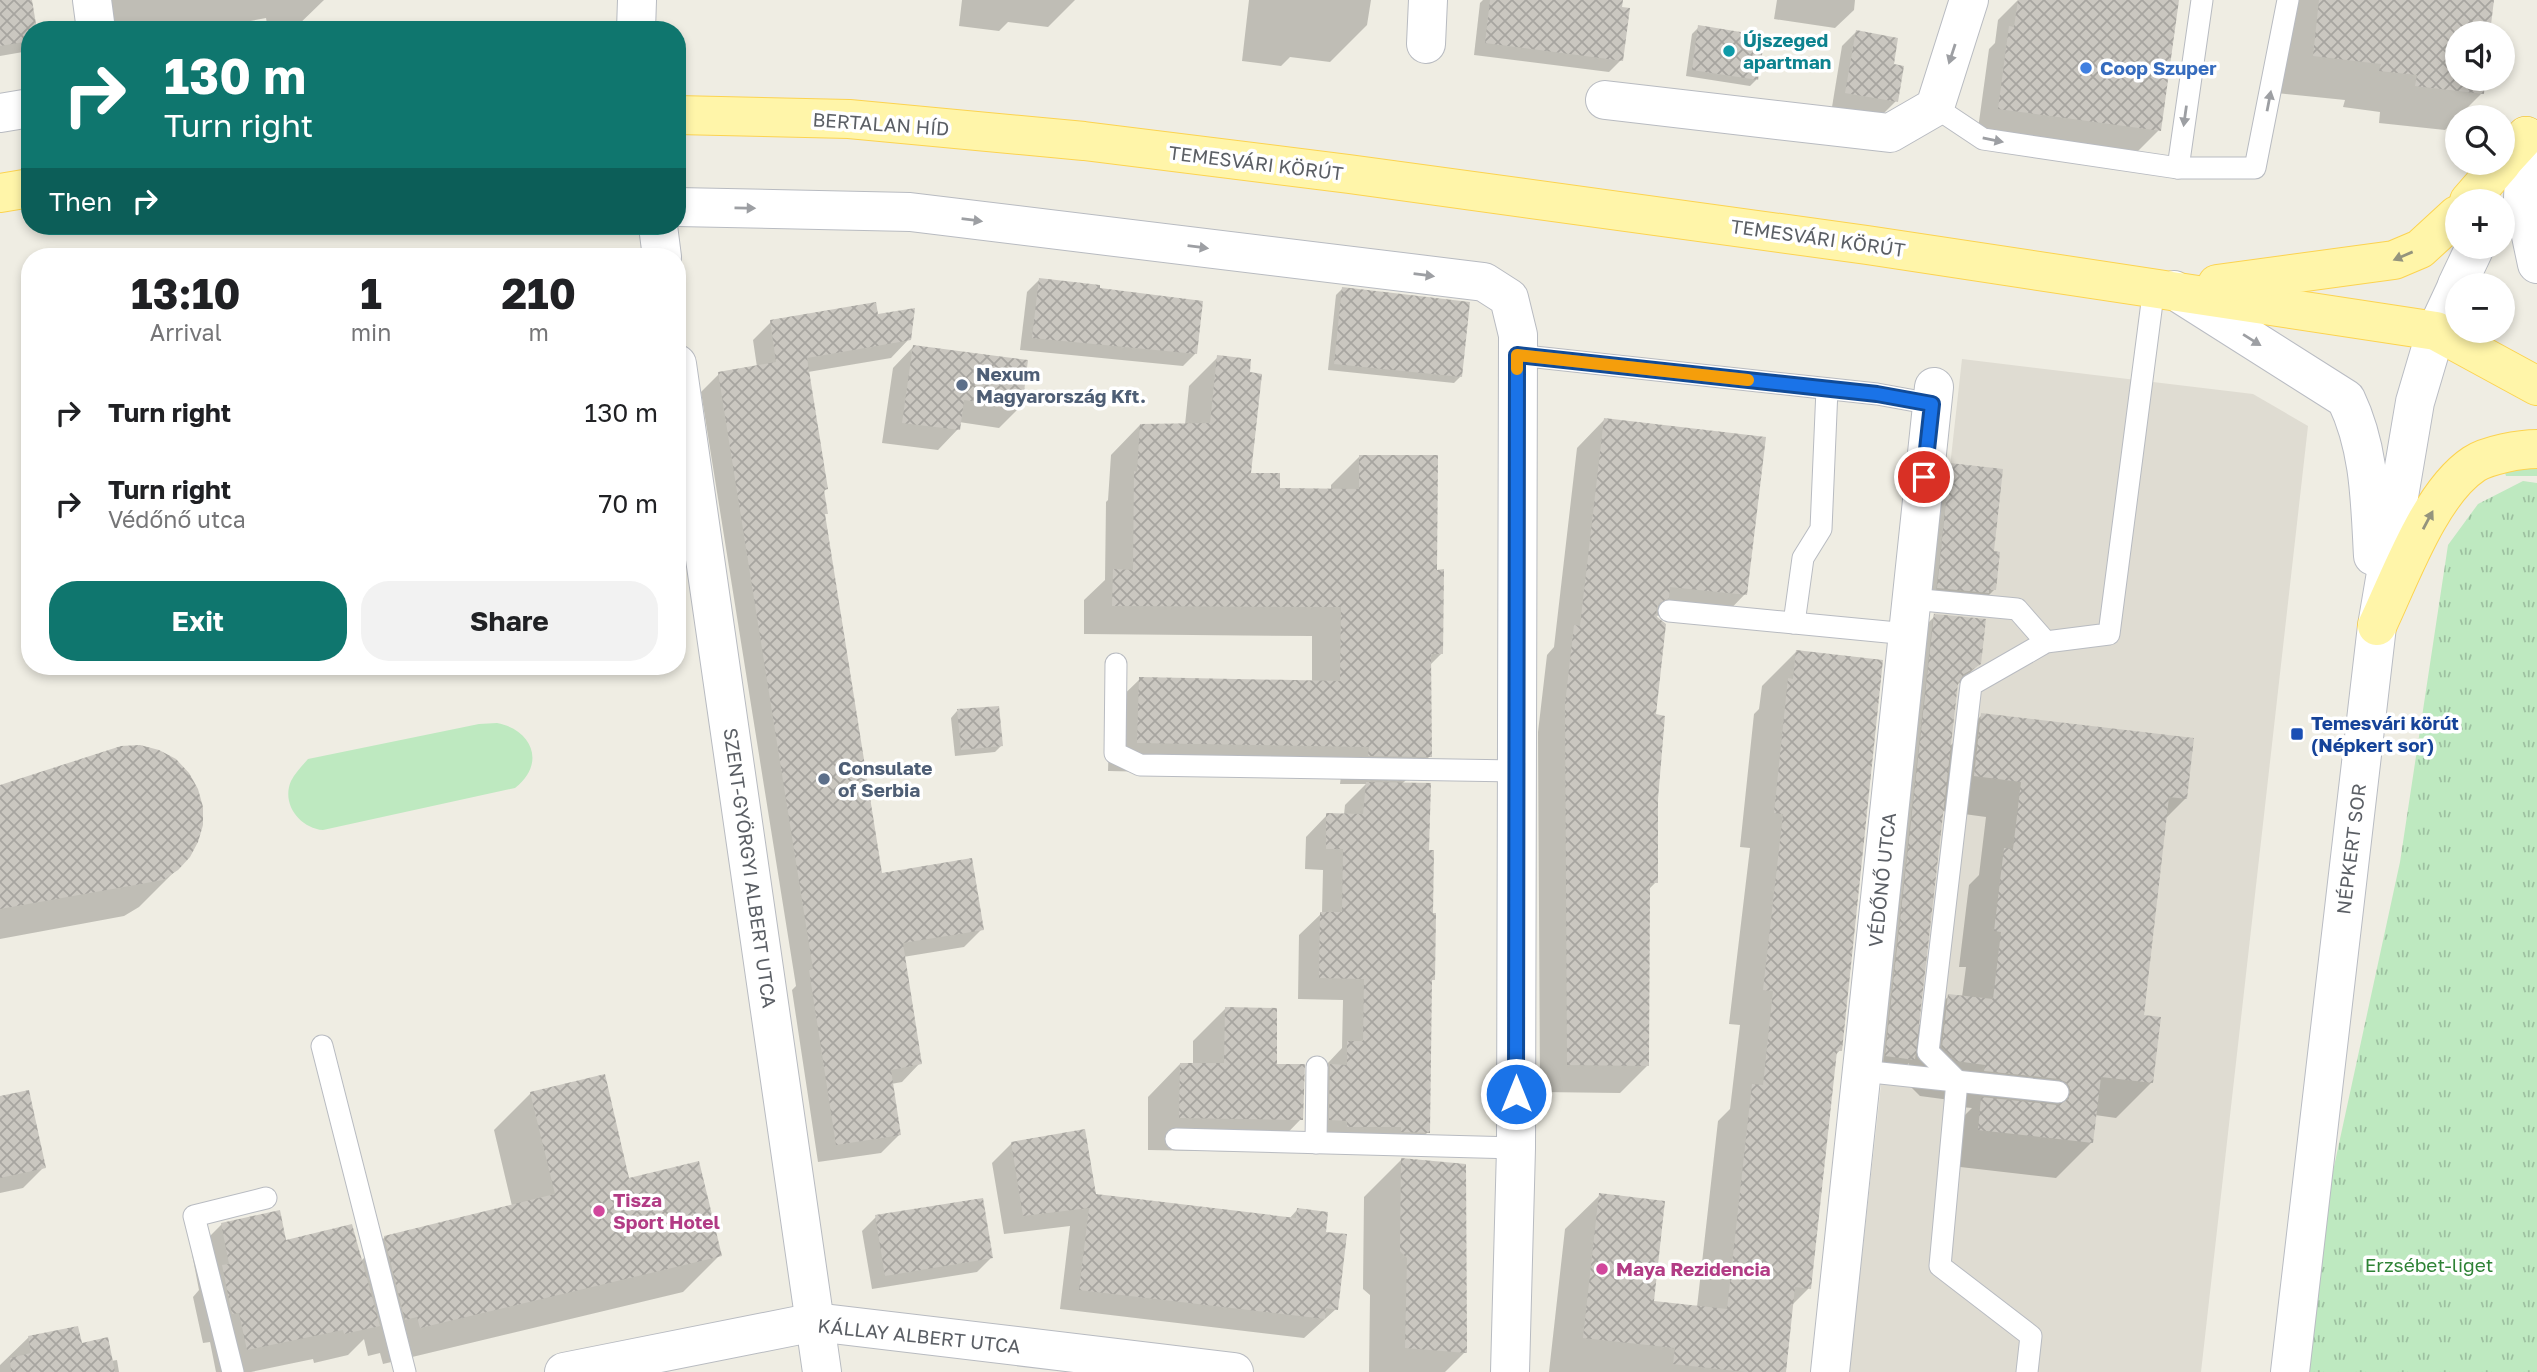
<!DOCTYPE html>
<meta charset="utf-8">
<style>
:root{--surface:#fff;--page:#f2f2f2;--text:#202124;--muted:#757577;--accent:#0f766e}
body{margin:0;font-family:"Golos Text",sans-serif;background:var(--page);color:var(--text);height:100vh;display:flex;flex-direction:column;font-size:26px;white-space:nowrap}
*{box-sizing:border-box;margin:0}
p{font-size:23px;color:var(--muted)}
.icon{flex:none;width:38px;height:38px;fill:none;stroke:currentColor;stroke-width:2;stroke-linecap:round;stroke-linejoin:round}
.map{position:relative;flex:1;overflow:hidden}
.details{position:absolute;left:21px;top:248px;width:665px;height:427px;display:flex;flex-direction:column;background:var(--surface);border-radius:28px;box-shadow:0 4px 10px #0003}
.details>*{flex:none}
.banner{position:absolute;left:21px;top:21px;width:665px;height:214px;border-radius:28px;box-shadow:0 4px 10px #0003;background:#0f766e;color:#fff;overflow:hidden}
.buttons{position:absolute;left:2445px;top:21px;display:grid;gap:14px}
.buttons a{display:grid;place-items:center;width:70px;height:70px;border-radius:50%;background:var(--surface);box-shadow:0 4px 10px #0003;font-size:35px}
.pin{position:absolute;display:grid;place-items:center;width:60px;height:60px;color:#fff;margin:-30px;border:4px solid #fff;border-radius:50%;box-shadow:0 2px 7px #0007}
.me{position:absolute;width:77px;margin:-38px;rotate:0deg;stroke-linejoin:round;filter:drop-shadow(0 0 5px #0008)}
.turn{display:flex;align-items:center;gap:24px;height:147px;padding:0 28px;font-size:32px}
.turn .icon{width:91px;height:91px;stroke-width:2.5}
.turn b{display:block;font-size:49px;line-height:60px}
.then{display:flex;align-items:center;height:66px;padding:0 28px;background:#0003;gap:14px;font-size:26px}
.eta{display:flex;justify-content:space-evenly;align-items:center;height:119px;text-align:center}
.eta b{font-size:42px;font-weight:700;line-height:49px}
.button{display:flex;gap:14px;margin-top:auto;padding:14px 28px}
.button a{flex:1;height:80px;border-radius:28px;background:var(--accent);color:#fff;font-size:28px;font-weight:700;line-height:80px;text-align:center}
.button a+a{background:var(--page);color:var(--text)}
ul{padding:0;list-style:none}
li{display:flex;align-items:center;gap:21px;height:91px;padding:0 28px}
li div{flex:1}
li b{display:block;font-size:26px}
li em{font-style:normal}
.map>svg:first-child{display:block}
.education{fill:#dfdcd2}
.green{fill:#bee9c0}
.park{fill:url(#park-tufts)}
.shadow{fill:#0003;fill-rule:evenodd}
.building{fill:url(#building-cross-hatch)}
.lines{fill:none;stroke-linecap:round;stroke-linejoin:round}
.lane-casing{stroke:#b8bbc1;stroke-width:23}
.street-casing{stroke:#b8bbc1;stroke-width:40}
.secondary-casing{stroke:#b9bcc3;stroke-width:40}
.primary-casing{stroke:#fcd350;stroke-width:40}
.lane{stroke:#fff;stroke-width:21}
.street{stroke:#fff;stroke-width:38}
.secondary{stroke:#fff;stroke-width:38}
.primary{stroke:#fff5a9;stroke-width:38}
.oneway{fill:#9d9fa3}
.oneway2{fill:#94947d}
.route-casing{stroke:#114b97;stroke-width:18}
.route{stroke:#1a73e8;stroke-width:12}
.slow{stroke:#f59e0b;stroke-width:12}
.culture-dot{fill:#0f9aa8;stroke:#fff;stroke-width:2.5}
.shop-dot{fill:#3f7fe0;stroke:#fff;stroke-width:2.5}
.service-dot{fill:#5c6f8a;stroke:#fff;stroke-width:2.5}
.transit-dot{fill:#1a4fb4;stroke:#fff;stroke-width:2.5}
.hotel-dot{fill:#d1479c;stroke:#fff;stroke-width:2.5}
.labels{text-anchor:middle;stroke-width:7;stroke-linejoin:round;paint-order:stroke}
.culture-label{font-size:19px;font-weight:bold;fill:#0d838f;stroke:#fff;text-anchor:start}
.shop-label{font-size:19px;font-weight:bold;fill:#366cbe;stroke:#fff;text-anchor:start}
.street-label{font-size:19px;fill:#5b5f65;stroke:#fff}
.service-label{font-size:19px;font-weight:bold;fill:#4e5e75;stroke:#fff;text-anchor:start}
.transit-label{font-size:19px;font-weight:bold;fill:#164399;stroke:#fff;text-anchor:start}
.hotel-label{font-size:19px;font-weight:bold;fill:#b23c85;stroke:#fff;text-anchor:start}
.park-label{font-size:19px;fill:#2e8235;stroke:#fff}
</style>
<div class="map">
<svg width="2537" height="1372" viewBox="0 0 2537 1372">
<defs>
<pattern id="park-tufts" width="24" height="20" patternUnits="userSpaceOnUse" patternTransform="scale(1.75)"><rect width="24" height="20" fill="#bee9c0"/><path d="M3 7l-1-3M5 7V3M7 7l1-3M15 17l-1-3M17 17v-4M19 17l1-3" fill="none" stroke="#9dc0a0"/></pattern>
<pattern id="building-cross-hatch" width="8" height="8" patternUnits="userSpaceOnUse" patternTransform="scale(1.75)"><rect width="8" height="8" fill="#cac7c0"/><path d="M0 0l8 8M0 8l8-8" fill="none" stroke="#a7a5a0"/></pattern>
</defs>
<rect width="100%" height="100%" fill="#efede3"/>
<polygon class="education" points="1962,359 2253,394 2308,426 2201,1372 1849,1372"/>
<g class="green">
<polygon points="2537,464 2537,476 2506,476 2504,469"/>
<path d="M497 723C533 730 546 764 515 788L323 830C300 828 281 804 291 781 295 773 302 766 308 759L479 724Z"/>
</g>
<polygon class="park" points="2523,481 2537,483 2537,1372 2309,1372 2330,1185 2400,862 2448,545 2478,504"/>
<g class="shadow">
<polygon points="0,0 31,0 30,46 23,52 0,56"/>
<polygon points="100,0 324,0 293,30 268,30 266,18 202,30 105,30"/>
<polygon points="962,0 1075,0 1048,27 1008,22 999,31 959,26"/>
<polygon points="1249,0 1371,0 1367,25 1330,62 1290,57 1281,66 1242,61"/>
<polygon points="1483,0 1622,0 1621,60 1609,72 1474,55 1480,3"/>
<polygon points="1777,0 1855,0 1854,10 1835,28 1774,19"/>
<polygon points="2018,0 2177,0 2159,130 2138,151 1978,129 1989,49 1995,43 1998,20"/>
<polygon points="2287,0 2493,0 2489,33 2457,33 2457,79 2483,79 2482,93 2445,130 2379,123 2380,112 2343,107 2345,100 2277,93"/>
<polygon points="1699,27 1757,79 1750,86 1686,76 1692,34"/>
<polygon points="1856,32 1892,65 1896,101 1882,115 1832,107 1842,46"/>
<polygon points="1040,279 1098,290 1196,353 1183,366 1020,350 1027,292"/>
<polygon points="1342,289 1461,376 1454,383 1328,370 1336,295"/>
<polygon points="876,316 909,339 891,358 808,372 826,489 823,493 826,513 823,516 880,875 982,929 964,947 903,957 920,1063 902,1082 891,1084 899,1135 881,1153 818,1162 792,990 796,986 701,392 719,374 757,367 753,340 771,322"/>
<polygon points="913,347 1020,407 999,428 959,422 958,429 938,450 882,443 893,368"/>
<polygon points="1218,357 1249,474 1278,490 1331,490 1331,485 1360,456 1435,571 1442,653 1430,665 1430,756 1402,784 1428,852 1433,979 1431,982 1428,1132 1407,1153 1326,1147 1327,1064 1342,1048 1343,1000 1298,999 1299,935 1322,913 1323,870 1305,869 1306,837 1327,815 1344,815 1345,805 1366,784 1340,784 1341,776 1108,771 1110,708 1140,679 1312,682 1312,636 1084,634 1084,600 1105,580 1106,502 1108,500 1111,455 1140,425 1185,425 1189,386"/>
<polygon points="1604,420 1745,594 1718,622 1651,615 1656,882 1649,889 1648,1065 1620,1093 1540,1092 1538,732 1547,655 1554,647 1577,448"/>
<polygon points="1951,465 1992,553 1994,590 1980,604 1924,602 1937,479"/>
<path d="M1935 616 1980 663 1956 686 1949 747 1982 715 2186 798 2165 819 2142 1017 2152 1082 2116 1118 2095 1115 2092 1142 2056 1178 1943 1165 1946 1134 1972 1108 1950 1106V1100L1920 1096 1907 1083 1909 1063 1893 1080 1865 1077 1914 637ZM1942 811 1986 817 1979 875 1969 885 1959 967H1966L1962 997 1949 996 1917 1027Z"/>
<polygon points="1796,652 1840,1050 1835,1056 1809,1288 1791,1306 1784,1372 1549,1372 1565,1229 1600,1195 1652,1302 1697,1307 1718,1121 1730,1109 1740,1025 1729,1024 1750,848 1740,847 1754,714 1759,709 1762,686"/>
<polygon points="957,711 1002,745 995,752 955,756 951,718"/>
<polygon points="0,787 177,869 139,907 124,916 0,939"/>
<polygon points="1225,1009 1275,1066 1301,1119 1269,1152 1148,1150 1148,1097 1180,1064 1193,1065 1193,1041"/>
<polygon points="531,1093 628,1180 720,1255 683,1292 383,1364 380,1353 368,1356 364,1339 348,1355 314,1363 313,1359 251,1372 216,1372 210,1342 203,1343 193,1297 199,1290 192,1254 222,1224 360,1262 385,1237 512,1206 494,1130"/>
<polygon points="0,1098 44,1167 23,1188 0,1193"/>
<polygon points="1012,1143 1094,1195 1289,1219 1297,1210 1324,1233 1336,1309 1304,1338 1060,1309 1070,1226 1004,1234 992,1163"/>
<polygon points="1401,1160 1465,1352 1445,1372 1369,1372 1370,1295 1363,1289 1364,1197"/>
<polygon points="876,1217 991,1258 977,1272 872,1289 862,1231"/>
<polygon points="29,1337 80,1345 111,1361 117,1360 119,1372 0,1372 0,1365"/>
</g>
<g class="building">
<polygon points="0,0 32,0 37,30 30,30 30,41 0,46"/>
<polygon points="1490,0 1623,0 1622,7 1630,8 1623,61 1485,43"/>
<polygon points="2018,0 2179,0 2161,131 1998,109 2009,26 2014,27"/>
<polygon points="2319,0 2494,0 2490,33 2457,33 2457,79 2485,79 2484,94 2415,86 2417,75 2379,71 2381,64 2313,56"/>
<polygon points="1698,25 1765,36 1758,80 1692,70"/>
<polygon points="1856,30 1898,38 1894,64 1904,66 1898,102 1845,93"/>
<polygon points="1039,278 1100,285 1100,288 1203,301 1197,354 1032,338"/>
<polygon points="1342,287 1470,302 1462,377 1334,364"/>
<polygon points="876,302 878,314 915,308 911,340 807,358 828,489 824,490 828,514 825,514 882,873 972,858 984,930 903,943 922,1064 891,1070 901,1135 836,1145 809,970 813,969 718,372 776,362 770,320"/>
<polygon points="913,345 1028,360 1022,408 964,400 960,430 902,423"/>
<polygon points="1217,355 1251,359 1250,372 1262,374 1251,473 1280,473 1280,488 1359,489 1359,455 1438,455 1437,570 1444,569 1443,654 1431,654 1432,757 1368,756 1369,747 1137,743 1139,677 1340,681 1341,607 1112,606 1113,569 1133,570 1134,471 1137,472 1140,424 1210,423"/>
<polygon points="1604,418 1766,437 1747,595 1670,587 1669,598 1659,603 1656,609 1657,617 1666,624 1656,714 1665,716 1658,799 1658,883 1650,883 1649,1066 1567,1065 1565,704 1574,625 1580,626"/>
<polygon points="1950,463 2003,469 1994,551 2000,552 1996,590 1989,590 1989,593 1937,588"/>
<polygon points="1934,614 1986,619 1981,664 1964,674 1958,683 1915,1060 1885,1056"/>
<polygon points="1796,650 1883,660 1842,1051 1837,1051 1811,1289 1795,1287 1786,1372 1745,1372 1673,1364 1675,1348 1583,1338 1599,1193 1665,1201 1654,1301 1727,1309 1752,1084 1763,1085 1773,991 1763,990 1783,814 1774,813 1788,678 1793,679"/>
<polygon points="999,706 1003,746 961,750 957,709"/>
<polygon points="1981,713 2194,738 2187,799 2169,797 2144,1015 2161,1017 2153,1083 2101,1077 2093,1143 1978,1130 1981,1097 2057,1105 2069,1099 2070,1087 2066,1082 2059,1079 1984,1071 1985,1065 1956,1061 1942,1047 1948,994 1993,999 2001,932 1994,931 2004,848 2013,849 2021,782 1974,776"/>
<polygon points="140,745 159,750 176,759 189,773 198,789 203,807 203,825 198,842 190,857 178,870 163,880 0,909 0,785 121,746"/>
<polygon points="1366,782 1431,783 1429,850 1434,850 1433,913 1436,913 1435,980 1432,980 1430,1133 1401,1132 1401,1127 1347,1127 1347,1121 1329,1120 1330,1064 1347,1065 1347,1041 1363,1041 1364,979 1319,978 1320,912 1342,912 1343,849 1326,849 1326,813 1363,814"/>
<polygon points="1225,1007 1277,1008 1277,1064 1305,1064 1303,1120 1179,1118 1180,1063 1224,1063"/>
<polygon points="605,1074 629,1178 699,1161 722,1256 420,1328 417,1317 405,1320 384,1236 555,1194 530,1092"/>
<polygon points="29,1090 46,1168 0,1178 0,1096"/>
<polygon points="1085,1129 1096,1194 1296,1218 1297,1208 1328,1212 1326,1232 1347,1234 1338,1310 1326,1308 1325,1319 1079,1290 1089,1208 1023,1216 1011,1142"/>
<polygon points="1401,1158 1466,1164 1467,1353 1405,1348 1407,1258 1400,1251"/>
<polygon points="983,1198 993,1258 885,1276 875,1215"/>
<polygon points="280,1210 286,1240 352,1224 380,1326 344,1334 343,1330 247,1350 239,1313 232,1314 222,1265 229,1264 221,1223"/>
<polygon points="78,1326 82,1343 108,1337 115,1372 11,1372 10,1358 31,1353 28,1336"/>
</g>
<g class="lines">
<g class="lane-casing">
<g id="lane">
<polyline points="1935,107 1983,139 2178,168 2255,168 2288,0"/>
<polyline points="2178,168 2202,0"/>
<polyline points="1517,355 1877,394 1932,404"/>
<polyline points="1912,599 2017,609 2046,642"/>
<polyline points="1669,611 1908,634"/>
<polyline points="1794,623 1803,558 1821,529 1827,389"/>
<polyline points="1116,664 1115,753 1140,765 1516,771"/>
<polyline points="322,1046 405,1372"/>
<polyline points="1862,1071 2058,1092"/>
<polyline points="1176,1139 1516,1148"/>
<polyline points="1316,1143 1317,1067"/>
<polyline points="233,1372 194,1216 266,1198"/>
<polyline points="2027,1372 2031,1336 1940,1266 1957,1081 1928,1052 1971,685 2046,642 2109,634 2154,287"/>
</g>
</g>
<g class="street-casing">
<g id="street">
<polyline points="92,0 96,30"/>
<polyline points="636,30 637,0"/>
<polyline points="1426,44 1428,0"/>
<polyline points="1605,100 1890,133 1935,107 1969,0"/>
<polyline points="0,113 30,108"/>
<polyline points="677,207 910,212 1484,282 1509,298 1518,335 1516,1148 1510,1372"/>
<polyline points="658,226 662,257"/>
<polyline points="677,364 822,1372"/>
<polyline points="564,1372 815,1322 1234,1372"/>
<polyline points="1830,1372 1934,387"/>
</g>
</g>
<g class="secondary-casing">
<g id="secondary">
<polyline points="2526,136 2523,198 2537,264"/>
<polyline points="2457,285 2475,247"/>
<path d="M2174 290 2346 399C2370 449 2370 502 2373 556"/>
<polyline points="2290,1372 2377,626 2415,402 2436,331 2457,286"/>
</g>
</g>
<g class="primary-casing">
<g id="primary">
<polyline points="677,115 849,119 1084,141 1349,174 1867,245 2436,331 2537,386"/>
<polyline points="2502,162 2526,136"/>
<polyline points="0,193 30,188"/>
<polyline points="2469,201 2502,163"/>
<polyline points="2217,284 2394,260 2420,249 2457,215"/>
<path d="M2377 626C2400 578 2430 493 2474 464 2488 455 2520 449 2537 449"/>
</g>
</g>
<use href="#lane" class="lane"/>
<use href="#street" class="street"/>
<use href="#secondary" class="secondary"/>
<use href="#primary" class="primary"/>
</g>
<defs><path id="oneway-solid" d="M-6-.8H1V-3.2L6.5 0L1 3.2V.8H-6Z" transform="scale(1.75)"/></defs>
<g class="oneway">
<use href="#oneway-solid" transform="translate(1952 54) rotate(108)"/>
<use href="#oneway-solid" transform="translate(2269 101) rotate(-79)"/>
<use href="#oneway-solid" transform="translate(2185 116) rotate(98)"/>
<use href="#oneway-solid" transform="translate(1993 140) rotate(11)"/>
<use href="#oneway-solid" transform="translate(745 208) rotate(1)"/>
<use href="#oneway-solid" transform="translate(972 220) rotate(7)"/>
<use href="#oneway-solid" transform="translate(1198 247) rotate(7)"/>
<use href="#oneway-solid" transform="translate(1424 275) rotate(7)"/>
<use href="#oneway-solid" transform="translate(2252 340) rotate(32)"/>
</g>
<g class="oneway2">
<use href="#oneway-solid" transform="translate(2403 256) rotate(157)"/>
<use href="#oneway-solid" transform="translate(2428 520) rotate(-62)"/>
</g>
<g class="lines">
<g class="route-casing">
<polyline id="route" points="1516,1094 1517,355 1877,394 1932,404 1924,477"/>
</g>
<use href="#route" class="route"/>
<polyline class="slow" points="1517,369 1517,355 1748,380"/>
</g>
<circle class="culture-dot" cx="1729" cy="51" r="7"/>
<circle class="shop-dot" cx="2086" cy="68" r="7"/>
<g class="service-dot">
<circle cx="962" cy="385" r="7"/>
<circle cx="824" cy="779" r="7"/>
</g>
<rect class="transit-dot" x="2290" y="727" width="14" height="14" rx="3.5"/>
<g class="hotel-dot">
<circle cx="599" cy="1211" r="7"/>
<circle cx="1602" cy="1269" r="7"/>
</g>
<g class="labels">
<g class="culture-label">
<text x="1743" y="47">Újszeged<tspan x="1743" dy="22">apartman</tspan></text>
</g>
<g class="shop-label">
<text x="2100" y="75">Coop Szuper</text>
</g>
<g class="street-label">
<text transform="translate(881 124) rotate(4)" y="7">BERTALAN HÍD</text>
<text transform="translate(1256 163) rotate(7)" y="7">TEMESVÁRI KÖRÚT</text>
<text transform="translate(1818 238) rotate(8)" y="7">TEMESVÁRI KÖRÚT</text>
<text transform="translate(2351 849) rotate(-83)" y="7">NÉPKERT SOR</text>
<text transform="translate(750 868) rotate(82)" y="7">SZENT-GYÖRGYI ALBERT UTCA</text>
<text transform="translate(1882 880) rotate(-84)" y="7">VÉDŐNŐ UTCA</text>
<text transform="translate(919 1336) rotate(6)" y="7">KÁLLAY ALBERT UTCA</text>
</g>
<g class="service-label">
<text x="976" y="381">Nexum<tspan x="976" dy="22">Magyarország Kft.</tspan></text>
<text x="838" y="775">Consulate<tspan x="838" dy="22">of Serbia</tspan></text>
</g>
<g class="transit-label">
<text x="2311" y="730">Temesvári körút<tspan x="2311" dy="22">(Népkert sor)</tspan></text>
</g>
<g class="hotel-label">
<text x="613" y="1207">Tisza<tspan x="613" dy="22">Sport Hotel</tspan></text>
<text x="1616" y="1276">Maya Rezidencia</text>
</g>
<g class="park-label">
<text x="2429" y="1272">Erzsébet-liget</text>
</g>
</g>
</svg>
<div class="buttons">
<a><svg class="icon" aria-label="sound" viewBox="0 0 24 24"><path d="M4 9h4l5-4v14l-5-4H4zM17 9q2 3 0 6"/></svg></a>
<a><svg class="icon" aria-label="search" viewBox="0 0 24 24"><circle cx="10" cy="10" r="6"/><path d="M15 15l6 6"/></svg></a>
<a>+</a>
<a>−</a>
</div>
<div class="pin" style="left:1924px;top:477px;background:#d93025"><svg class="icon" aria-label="arrive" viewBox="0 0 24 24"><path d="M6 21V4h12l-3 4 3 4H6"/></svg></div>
<svg class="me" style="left:1516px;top:1094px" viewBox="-20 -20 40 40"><circle r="17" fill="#1a73e8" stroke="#fff" stroke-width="3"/><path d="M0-11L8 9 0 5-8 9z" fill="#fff"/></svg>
<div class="banner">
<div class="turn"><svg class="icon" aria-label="right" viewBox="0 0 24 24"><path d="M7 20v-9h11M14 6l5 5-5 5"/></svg><div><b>130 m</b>Turn right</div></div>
<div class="then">Then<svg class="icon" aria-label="right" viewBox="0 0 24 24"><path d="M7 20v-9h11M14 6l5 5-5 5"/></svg></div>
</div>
<section class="details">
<div class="eta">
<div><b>13:10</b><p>Arrival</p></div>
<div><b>1</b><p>min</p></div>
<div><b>210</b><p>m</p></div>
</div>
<ul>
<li><svg class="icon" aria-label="right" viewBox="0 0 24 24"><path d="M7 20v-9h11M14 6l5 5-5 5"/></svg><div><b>Turn right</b></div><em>130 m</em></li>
<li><svg class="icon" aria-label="right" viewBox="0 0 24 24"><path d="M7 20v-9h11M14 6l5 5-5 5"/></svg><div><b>Turn right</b><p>Védőnő utca</p></div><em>70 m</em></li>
</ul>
<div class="button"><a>Exit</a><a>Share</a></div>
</section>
</div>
